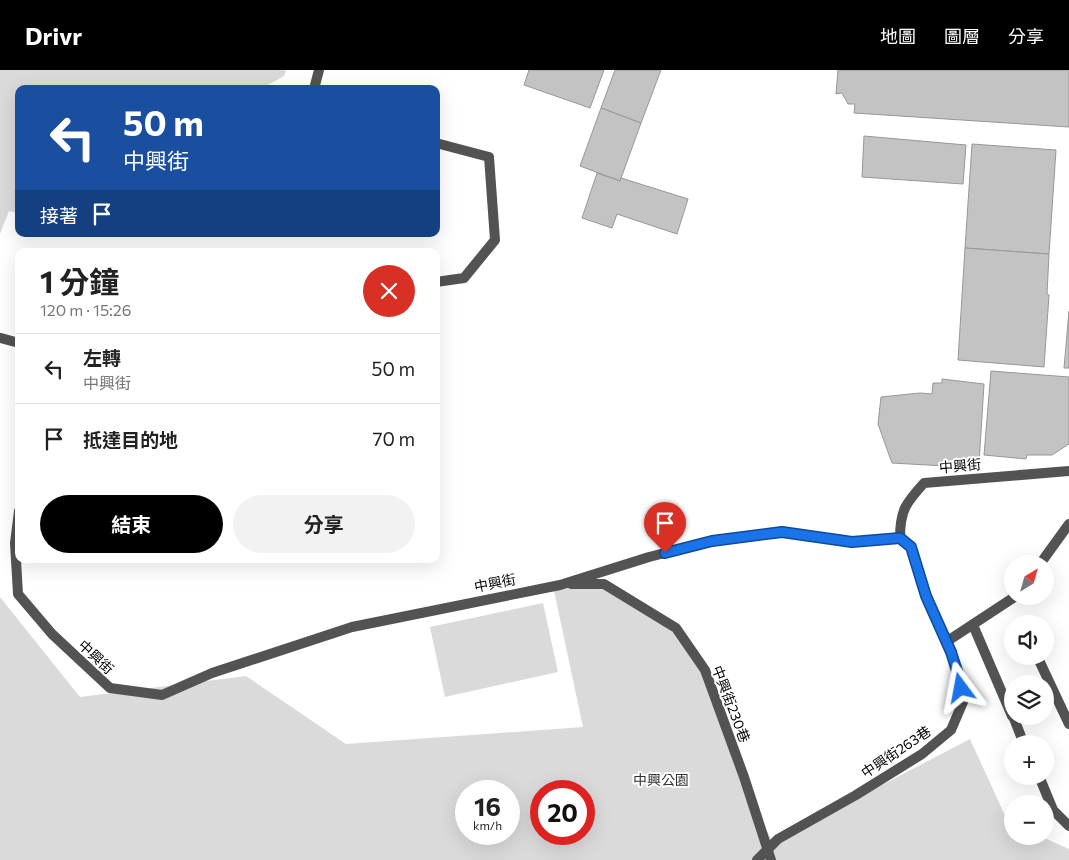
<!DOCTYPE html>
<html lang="zh-TW">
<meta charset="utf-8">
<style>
:root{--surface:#fff;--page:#f2f2f2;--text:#222;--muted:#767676;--line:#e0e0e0;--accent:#000}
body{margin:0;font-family:Commissioner,"Noto Sans TC",sans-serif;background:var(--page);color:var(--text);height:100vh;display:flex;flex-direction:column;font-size:19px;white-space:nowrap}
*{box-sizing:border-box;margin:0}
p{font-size:16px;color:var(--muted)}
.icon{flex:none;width:28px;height:28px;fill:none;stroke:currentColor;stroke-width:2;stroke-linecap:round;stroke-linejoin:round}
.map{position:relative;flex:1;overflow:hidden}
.drawer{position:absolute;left:15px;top:178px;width:425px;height:315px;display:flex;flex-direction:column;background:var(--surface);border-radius:10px;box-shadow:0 5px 20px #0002}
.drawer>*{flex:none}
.banner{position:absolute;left:15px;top:15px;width:425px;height:152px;border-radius:10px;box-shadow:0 5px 20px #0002;background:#1a4fa0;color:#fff;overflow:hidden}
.needle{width:32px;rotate:37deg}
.fabs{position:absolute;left:1004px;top:485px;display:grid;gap:10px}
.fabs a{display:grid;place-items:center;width:50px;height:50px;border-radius:50%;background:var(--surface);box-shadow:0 5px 20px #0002;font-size:25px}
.speed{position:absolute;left:455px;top:710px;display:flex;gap:10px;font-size:25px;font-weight:700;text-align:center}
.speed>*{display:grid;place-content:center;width:65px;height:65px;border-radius:50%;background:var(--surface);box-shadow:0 5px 20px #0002;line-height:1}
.speed small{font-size:12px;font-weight:400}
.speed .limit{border:8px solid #d22;background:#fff;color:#111}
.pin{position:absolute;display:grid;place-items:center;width:42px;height:42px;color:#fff;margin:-51px -21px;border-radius:50% 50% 50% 0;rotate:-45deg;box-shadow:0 0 5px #0007}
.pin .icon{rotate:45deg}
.me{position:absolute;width:55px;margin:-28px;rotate:347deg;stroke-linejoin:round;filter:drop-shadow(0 0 4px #0008)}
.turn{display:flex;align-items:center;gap:18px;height:105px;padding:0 25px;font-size:22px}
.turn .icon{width:65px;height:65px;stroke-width:2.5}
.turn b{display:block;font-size:35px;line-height:42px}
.then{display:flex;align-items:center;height:48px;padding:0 25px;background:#0003;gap:10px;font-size:19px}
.round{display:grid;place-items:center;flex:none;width:52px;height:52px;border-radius:26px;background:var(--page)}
.head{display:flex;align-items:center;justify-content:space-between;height:85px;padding:0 25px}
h1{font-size:30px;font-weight:700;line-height:38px}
.button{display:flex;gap:10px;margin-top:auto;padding:10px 25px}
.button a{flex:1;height:58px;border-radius:30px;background:var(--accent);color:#fff;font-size:20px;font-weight:700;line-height:58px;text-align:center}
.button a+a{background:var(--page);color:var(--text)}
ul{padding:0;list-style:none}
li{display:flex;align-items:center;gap:15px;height:70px;padding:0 25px;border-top:1px solid var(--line)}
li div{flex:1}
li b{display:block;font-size:19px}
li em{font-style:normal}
header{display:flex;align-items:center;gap:30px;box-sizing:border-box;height:70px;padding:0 25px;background:var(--accent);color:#fff}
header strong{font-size:24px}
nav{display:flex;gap:28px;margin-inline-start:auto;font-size:18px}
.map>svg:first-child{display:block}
.green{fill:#dadada;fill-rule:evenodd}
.building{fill:#c3c3c3;stroke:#979797}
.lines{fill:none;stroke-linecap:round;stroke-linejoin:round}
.lane{stroke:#535353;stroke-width:10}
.route-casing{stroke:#114b97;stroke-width:12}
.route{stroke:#1a73e8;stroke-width:9}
.labels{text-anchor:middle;stroke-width:4;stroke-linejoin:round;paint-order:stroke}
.street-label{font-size:14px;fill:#000;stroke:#fff}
.park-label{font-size:14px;fill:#313131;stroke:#fff}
</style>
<header>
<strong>Drivr</strong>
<nav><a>地圖</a><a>圖層</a><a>分享</a></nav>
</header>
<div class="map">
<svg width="1069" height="790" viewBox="0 0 1069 790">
<rect width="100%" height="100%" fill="#fff"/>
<g class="green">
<polygon points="0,0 286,0 284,6 261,19 19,19 19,143 9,141 0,164"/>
<path d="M553 516 603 517 675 563 705 600 751 729 774 775 796 760 970 669 1008 752 1012 754V766H1040L1069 779V790H0V527L80 627 246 606 346 674 583 657ZM466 721H509V764H466ZM541 721H584V764H541Z"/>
<polygon points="543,533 558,602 445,627 430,557"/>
</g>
<g class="building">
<polygon points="529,0 604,0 590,38 524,15"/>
<polygon points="615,0 661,0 641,53 601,38"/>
<polygon points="838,0 1069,0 1069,57 854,43 855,34 848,34 842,23 836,24"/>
<polygon points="601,38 641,53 620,111 580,96"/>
<polygon points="864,66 966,75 963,114 862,107"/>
<polygon points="972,74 1056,80 1049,184 965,178"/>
<polygon points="597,103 620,111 621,108 688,129 677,164 617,144 612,158 582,148"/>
<polygon points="965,178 1049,184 1047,224 1049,225 1044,297 958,290"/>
<polygon points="1069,241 1069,298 1064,298"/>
<polygon points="991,301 1069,307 1069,374 1052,385 1027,385 1026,389 984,385"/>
<polygon points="942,309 984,314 979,394 972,395 945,392 945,396 892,393 878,354 881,327 920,323 932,324 933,313 942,313"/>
</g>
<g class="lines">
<g class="lane">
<polyline points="314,19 319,0"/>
<polyline points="436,73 489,87 495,170 464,208 436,212"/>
<polyline points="1,268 19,273"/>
<path d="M19 441 15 473 18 524 52 564 110 618 162 625 212 603 352 557 560 515 649 487 712 471 782 462 852 472 900 468C900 440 906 433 924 413L1069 401"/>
<polyline points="1040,494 1069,454"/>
<polyline points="571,514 604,514 676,558 705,600 744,707 771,790"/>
<polyline points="973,555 1012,646"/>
<polyline points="946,572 1016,526"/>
<polyline points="1037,586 1069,654"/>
<polyline points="1013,646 1024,674"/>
<polyline points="1039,706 1053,740 1069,756"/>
<polyline points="757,790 778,769 856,725 922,684 951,660 963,632 958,604 951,582 926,526 911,477 900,468"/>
</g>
</g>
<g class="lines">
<g class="route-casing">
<polyline id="route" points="665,483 712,471 782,462 852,472 900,468 911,477 926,526 951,582 958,604 961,618"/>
</g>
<use href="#route" class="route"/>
</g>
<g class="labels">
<g class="street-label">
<text transform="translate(960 396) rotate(-5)" y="5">中興街</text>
<text transform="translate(495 513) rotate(-11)" y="5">中興街</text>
<text transform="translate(96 587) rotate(43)" y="5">中興街</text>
<text transform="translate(731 634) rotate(69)" y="5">中興街230巷</text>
<text transform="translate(896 682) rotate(-34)" y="5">中興街263巷</text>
</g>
<g class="park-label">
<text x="661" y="715">中興公園</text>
</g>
</g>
</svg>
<div class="fabs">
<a><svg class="needle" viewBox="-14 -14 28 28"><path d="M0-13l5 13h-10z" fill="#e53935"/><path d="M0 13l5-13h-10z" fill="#767676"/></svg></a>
<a><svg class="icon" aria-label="sound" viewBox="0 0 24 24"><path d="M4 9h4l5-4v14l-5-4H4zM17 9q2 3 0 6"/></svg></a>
<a><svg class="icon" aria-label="layers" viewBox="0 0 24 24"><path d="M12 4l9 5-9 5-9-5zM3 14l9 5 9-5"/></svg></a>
<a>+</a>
<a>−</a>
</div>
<div class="speed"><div>16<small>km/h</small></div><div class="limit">20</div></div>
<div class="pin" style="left:665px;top:483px;background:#d93025"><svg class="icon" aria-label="arrive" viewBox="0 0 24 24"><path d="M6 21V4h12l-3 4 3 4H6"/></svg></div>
<svg class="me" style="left:961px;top:618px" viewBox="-20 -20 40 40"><path d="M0-17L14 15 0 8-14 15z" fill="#1a73e8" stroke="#fff" stroke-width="4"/></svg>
<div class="banner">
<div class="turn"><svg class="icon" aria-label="left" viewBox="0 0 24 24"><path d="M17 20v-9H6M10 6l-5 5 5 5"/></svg><div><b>50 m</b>中興街</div></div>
<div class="then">接著<svg class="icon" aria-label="arrive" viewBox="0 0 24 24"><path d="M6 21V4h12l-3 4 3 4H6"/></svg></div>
</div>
<section class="drawer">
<div class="head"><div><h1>1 分鐘</h1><p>120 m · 15:26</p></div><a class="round" style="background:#d93025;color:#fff"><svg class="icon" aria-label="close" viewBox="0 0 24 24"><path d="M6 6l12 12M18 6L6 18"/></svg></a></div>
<ul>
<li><svg class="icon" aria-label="left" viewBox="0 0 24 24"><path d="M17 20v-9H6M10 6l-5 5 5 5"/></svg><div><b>左轉</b><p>中興街</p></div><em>50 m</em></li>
<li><svg class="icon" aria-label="arrive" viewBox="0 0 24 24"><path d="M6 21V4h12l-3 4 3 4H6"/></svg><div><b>抵達目的地</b></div><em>70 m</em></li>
</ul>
<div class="button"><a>結束</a><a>分享</a></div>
</section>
</div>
